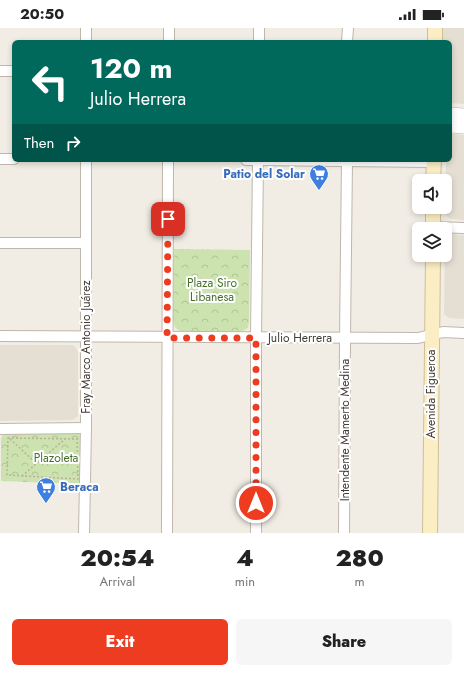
<!DOCTYPE html>
<meta charset="utf-8">
<style>
:root{--surface:#fff;--page:#f6f6f6;--text:#222;--muted:#767676;--accent:#ed3c1f}
body{margin:0;font-family:Jost,sans-serif;background:var(--page);color:var(--text);height:100vh;display:flex;flex-direction:column;font-size:15px;white-space:nowrap}
*{box-sizing:border-box;margin:0}
p{font-size:13px;color:var(--muted)}
.icon{flex:none;width:22px;height:22px;fill:none;stroke:currentColor;stroke-width:2;stroke-linecap:round;stroke-linejoin:round}
.map{position:relative;height:505px;overflow:hidden}
.side{display:flex;flex-direction:column;background:var(--surface);flex:1}
.side>*{flex:none}
.guide{position:absolute;left:12px;top:12px;width:440px;height:122px;border-radius:6px;box-shadow:0 2px 6px #0003;background:#00695c;color:#fff;overflow:hidden}
.buttons{position:absolute;left:412px;top:146px;display:grid;gap:8px}
.buttons a{display:grid;place-items:center;width:40px;height:40px;border-radius:6px;background:var(--surface);box-shadow:0 2px 6px #0003;font-size:20px}
.pin{position:absolute;display:grid;place-items:center;width:34px;height:34px;color:#fff;margin:-17px;border-radius:8px;box-shadow:0 2px 6px #0006}
.me{position:absolute;width:44px;margin:-22px;rotate:0deg;stroke-linejoin:round;filter:drop-shadow(0 0 3px #0008)}
.turn{display:flex;align-items:center;gap:14px;height:84px;padding:0 12px;font-size:18px}
.turn .icon{width:52px;height:52px;stroke-width:2.5}
.turn b{display:block;font-size:28px;line-height:34px}
.then{display:flex;align-items:center;height:38px;padding:0 12px;background:#0003;gap:8px;font-size:15px}
.eta{display:flex;justify-content:space-evenly;align-items:center;height:68px;text-align:center}
.eta b{font-size:24px;font-weight:800;line-height:28px}
.button{display:flex;gap:8px;margin-top:auto;padding:8px 12px}
.button a{flex:1;height:46px;border-radius:6px;background:var(--accent);color:#fff;font-size:16px;font-weight:800;line-height:46px;text-align:center}
.button a+a{background:var(--page);color:var(--text)}
.status{display:flex;justify-content:space-between;align-items:center;height:28px;padding:0 20px;background:var(--surface);direction:ltr}
.status svg{height:11px;fill:currentColor}
.map>svg:first-child{display:block}
.residential{fill:#e5dfd3}
.park{fill:url(#park-crowns)}
.lines{fill:none;stroke-linecap:round;stroke-linejoin:round}
.minor-casing{stroke:#bfb7ab;stroke-width:12}
.tertiary-casing{stroke:#bfb7ab;stroke-width:14}
.secondary-casing{stroke:#cfbf97;stroke-width:16}
.path{stroke:#bdb09a;stroke-width:1.5;stroke-dasharray:2 2;stroke-linecap:butt}
.minor{stroke:#fff;stroke-width:10}
.tertiary{stroke:#fff;stroke-width:13}
.secondary{stroke:#fbedc4;stroke-width:14}
.route{stroke:#ed3c1f;stroke-width:7;stroke-dasharray:0 12.6}
.labels{text-anchor:middle;stroke-width:4;stroke-linejoin:round;paint-order:stroke}
.shop-label{font-size:12px;font-weight:bold;fill:#366cbe;stroke:#fff;text-anchor:end}
.park-label{font-size:12px;fill:#46702c;stroke:#fff}
.street-label{font-size:12px;fill:#433d35;stroke:#fff}
</style>
<div class="status"><b>20:50</b><svg viewBox="0 0 49 12"><path d="M0 12V9h3v3zM5 12V6h3v6zM10 12V3h3v9zM15 12V0h3v12zM26 1h20v11H26zM47 4h2v5h-2z"/></svg></div>
<div class="map">
<svg width="464" height="505" viewBox="0 0 464 505">
<defs>
<pattern id="park-crowns" width="20" height="18" patternUnits="userSpaceOnUse"><rect width="20" height="18" fill="#cce3af"/><path d="M2 6a3 3 0 1 1 6 0M12 15a3 3 0 1 1 6 0" fill="none" stroke="#b0c497"/></pattern>
</defs>
<rect width="100%" height="100%" fill="#f1ede4"/>
<g class="residential">
<polygon points="441,0 464,0 464,76 450,75 450,14 441,14"/>
<polygon points="451,106 464,107 464,192 450,191 445,186 446,132 450,132"/>
<polygon points="449,206 464,207 464,291 449,290 444,286 445,211"/>
<polygon points="0,317 73,317 78,323 78,388 73,392 0,393"/>
</g>
<g class="park">
<polygon points="174,221 250,222 249,295 248,300 243,303 180,303 175,299 173,292"/>
<polygon points="77,405 82,408 81,456 1,453 1,410 3,407 6,406"/>
</g>
<g class="lines">
<g class="minor-casing">
<g id="minor">
<polyline points="86,14 86,0"/>
<polyline points="169,14 169,0"/>
<polyline points="259,14 259,0"/>
<polyline points="347,14 348,0"/>
<polyline points="0,43 14,43"/>
<polyline points="0,131 14,131"/>
<polyline points="246,132 434,134"/>
<polyline points="433,199 464,200"/>
<polyline points="0,215 86,215"/>
<polyline points="0,308 418,310 443,304 464,305"/>
<polyline points="0,401 86,400"/>
<polyline points="84,505 86,400 86,132"/>
<polyline points="167,505 168,132"/>
<polyline points="256,505 256,310 258,132"/>
<polyline points="344,505 345,310 347,132"/>
</g>
</g>
<g class="tertiary-casing">
<g id="tertiary">
<polyline points="450,86 464,87"/>
<polyline points="450,98 464,99"/>
</g>
</g>
<g class="secondary-casing">
<g id="secondary">
<polyline points="435,14 435,0"/>
<polyline points="433,153 434,132"/>
<polyline points="433,201 433,179"/>
<polyline points="430,505 433,227"/>
</g>
</g>
<g class="path">
<polygon points="8,410 77,411 78,451 7,447"/>
<polyline points="10,411 36,435"/>
<polyline points="22,448 65,411"/>
</g>
<use href="#minor" class="minor"/>
<use href="#tertiary" class="tertiary"/>
<use href="#secondary" class="secondary"/>
</g>
<g class="lines">
<polyline class="route" points="168,191 167,310 256,310 256,475"/>
</g>
<defs>
<g id="supermarket-pin" transform="scale(1)"><path d="M0 17L-7.5 6A9.5 9.5 0 1 1 7.5 6Z" fill="#3f7fe0" stroke="#fff"/><path d="M-6-5.5h2.5l.6 2H6L4.5 2H-2.5L-4.4-4H-6ZM-1.5 3.2a1.3 1.3 0 1 0 .1 0ZM3 3.2a1.3 1.3 0 1 0 .1 0Z" fill="#fff"/></g>
</defs>
<g fill-rule="evenodd">
<use href="#supermarket-pin" x="319" y="146"/>
<use href="#supermarket-pin" x="46" y="459"/>
</g>
<g class="labels">
<g class="shop-label">
<text x="305" y="150">Patio del Solar</text>
<text x="60" y="463" text-anchor="start">Beraca</text>
</g>
<g class="park-label">
<text x="212" y="259">Plaza Siro<tspan x="212" dy="14">Libanesa</tspan></text>
<text x="56" y="434">Plazoleta</text>
</g>
<g class="street-label">
<text x="300" y="314">Julio Herrera</text>
<text transform="translate(86 319) rotate(-90)" y="4">Fray Marco Antonio Juárez</text>
<text transform="translate(431 366) rotate(-90)" y="4">Avenida Figueroa</text>
<text transform="translate(345 402) rotate(-90)" y="4">Intendente Mamerto Medina</text>
</g>
</g>
</svg>
<div class="buttons">
<a><svg class="icon" aria-label="sound" viewBox="0 0 24 24"><path d="M4 9h4l5-4v14l-5-4H4zM17 9q2 3 0 6"/></svg></a>
<a><svg class="icon" aria-label="layers" viewBox="0 0 24 24"><path d="M12 4l9 5-9 5-9-5zM3 14l9 5 9-5"/></svg></a>
</div>
<div class="pin" style="left:168px;top:191px;background:#d93025"><svg class="icon" aria-label="arrive" viewBox="0 0 24 24"><path d="M6 21V4h12l-3 4 3 4H6"/></svg></div>
<svg class="me" style="left:256px;top:475px" viewBox="-20 -20 40 40"><circle r="17" fill="#ed3c1f" stroke="#fff" stroke-width="3"/><path d="M0-11L8 9 0 5-8 9z" fill="#fff"/></svg>
<div class="guide">
<div class="turn"><svg class="icon" aria-label="left" viewBox="0 0 24 24"><path d="M17 20v-9H6M10 6l-5 5 5 5"/></svg><div><b>120 m</b>Julio Herrera</div></div>
<div class="then">Then<svg class="icon" aria-label="right" viewBox="0 0 24 24"><path d="M7 20v-9h11M14 6l5 5-5 5"/></svg></div>
</div>
</div>
<section class="side">
<div class="eta">
<div><b>20:54</b><p>Arrival</p></div>
<div><b>4</b><p>min</p></div>
<div><b>280</b><p>m</p></div>
</div>
<div class="button"><a>Exit</a><a>Share</a></div>
</section>
